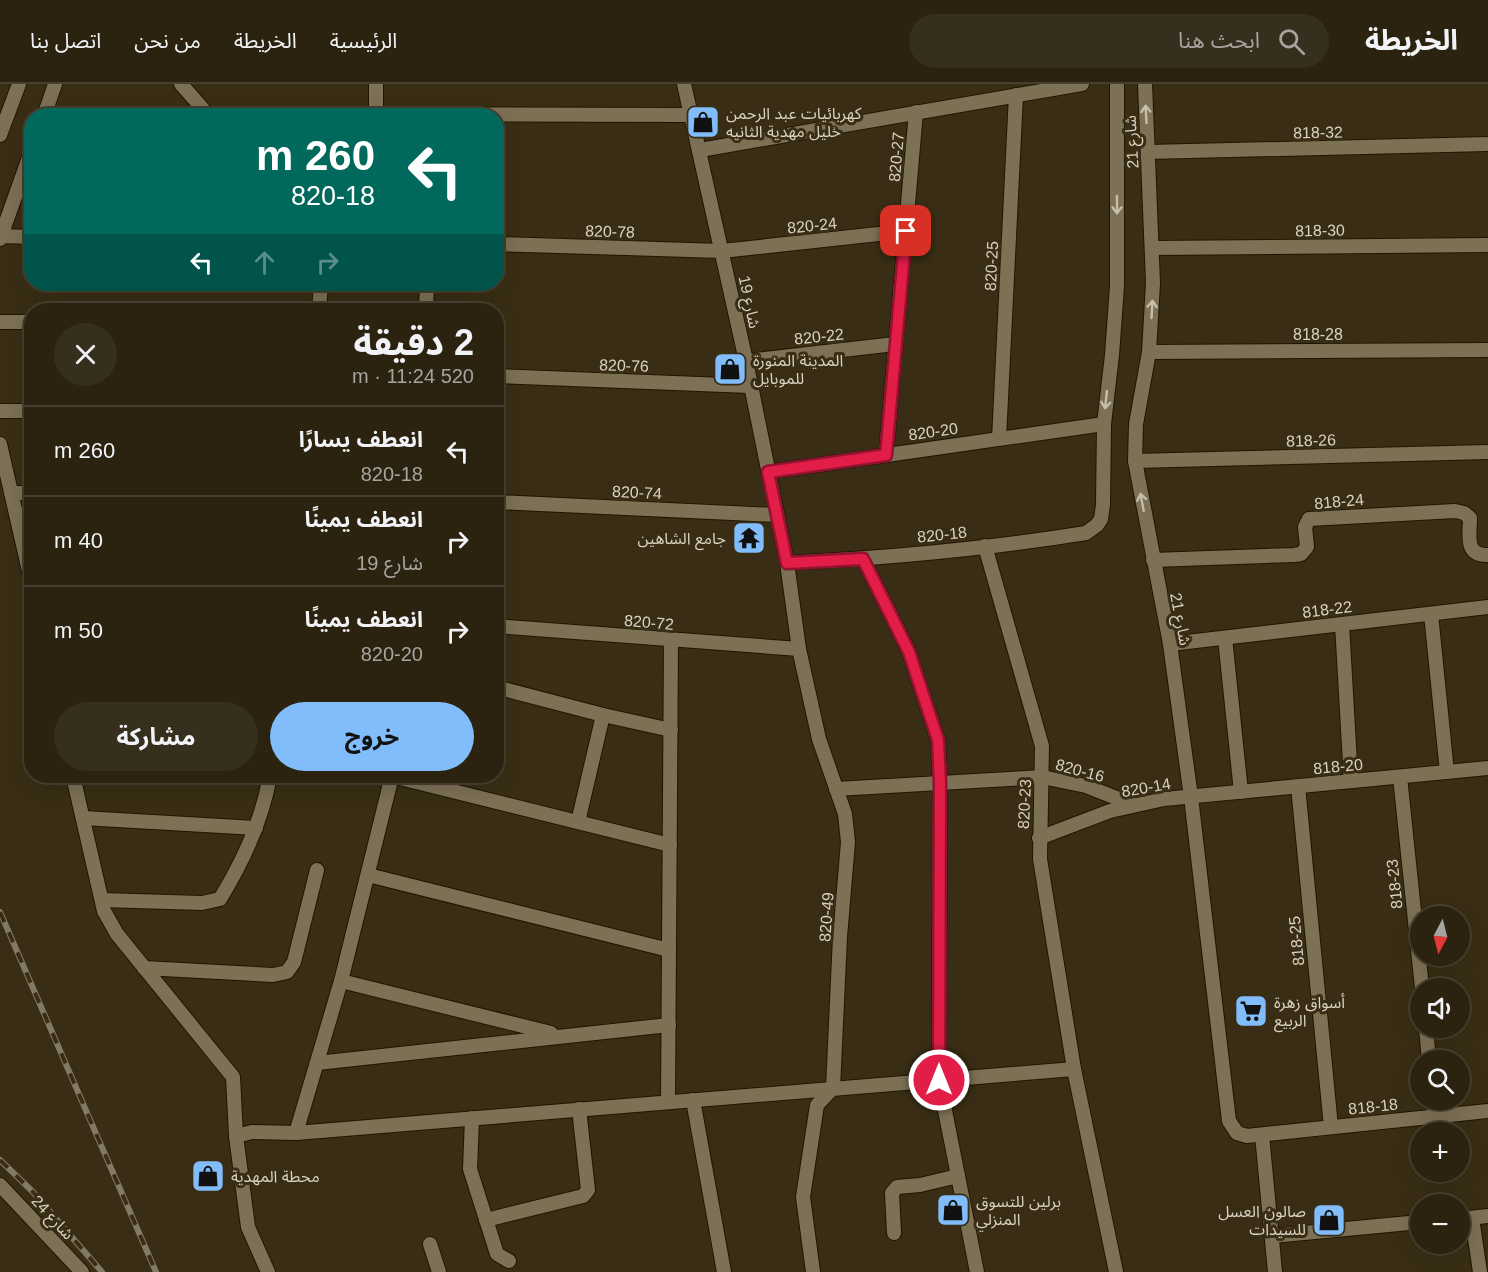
<!DOCTYPE html>
<html lang="ar">
<meta charset="utf-8">
<style>
:root{--surface:#2b2210;--page:#372f1e;--text:#f1f3f6;--muted:#a6a49f;--line:#473f30;--accent:#80bdfa}
body{margin:0;font-family:Arial,"Noto Sans Arabic",sans-serif;background:var(--page);color:var(--text);direction:rtl;height:100vh;display:flex;flex-direction:column;font-size:22px;white-space:nowrap}
*{box-sizing:border-box;margin:0}
p{font-size:20px;color:var(--muted)}
.icon{flex:none;width:33px;height:33px;fill:none;stroke:currentColor;stroke-width:2;stroke-linecap:round;stroke-linejoin:round}
.map{position:relative;flex:1;overflow:hidden;direction:ltr}
.side{position:absolute;left:24px;top:219px;width:480px;height:480px;display:flex;flex-direction:column;background:var(--surface);border-radius:24px;box-shadow:0 6px 24px #0002,0 0 0 2px var(--line);direction:rtl}
.side>*{flex:none}
.guide{position:absolute;left:24px;top:24px;width:480px;height:183px;border-radius:24px;box-shadow:0 6px 24px #0002,0 0 0 2px var(--line);direction:rtl;background:#00695c;color:#fff;overflow:hidden}
.needle{width:39px;rotate:187deg}
.controls{position:absolute;left:1410px;top:822px;display:grid;gap:12px}
.controls a{display:grid;place-items:center;width:60px;height:60px;border-radius:50%;background:var(--surface);box-shadow:0 6px 24px #0002,0 0 0 2px var(--line);font-size:30px}
.pin{position:absolute;display:grid;place-items:center;width:51px;height:51px;color:#fff;margin:-26px;border-radius:12px;box-shadow:0 3px 9px #0006}
.me{position:absolute;width:66px;margin:-33px;rotate:0deg;stroke-linejoin:round;filter:drop-shadow(0 0 4px #0008)}
.turn{display:flex;align-items:center;gap:21px;height:126px;padding:0 30px;font-size:27px}
.turn .icon{width:78px;height:78px;stroke-width:2.5}
.turn b{display:block;font-size:42px;line-height:51px}
.lanes{display:flex;align-items:center;height:57px;padding:0 30px;background:#0003;justify-content:center;gap:30px;direction:ltr}
.lanes .off{opacity:.35}
.round{display:grid;place-items:center;flex:none;width:63px;height:63px;border-radius:32px;background:var(--page)}
.overview{display:flex;align-items:center;justify-content:space-between;height:102px;padding:0 30px}
h1{font-size:36px;font-weight:700;line-height:45px}
.cta{display:flex;gap:12px;margin-top:auto;padding:12px 30px}
.cta a{flex:1;height:69px;border-radius:36px;background:var(--accent);color:#111;font-size:24px;font-weight:700;line-height:69px;text-align:center}
.cta a+a{background:var(--page);color:var(--text)}
ul{padding:0;list-style:none}
li{display:flex;align-items:center;gap:18px;height:90px;padding:0 30px;border-top:2px solid var(--line)}
li div{flex:1}
li b{display:block;font-size:22px}
li em{font-style:normal}
header{display:flex;align-items:center;gap:36px;box-sizing:border-box;height:84px;padding:0 30px;background:var(--surface);border-bottom:2px solid var(--line)}
header strong{font-size:28px}
nav{display:flex;gap:33px;margin-inline-start:auto;font-size:21px}
.search{width:420px;height:54px;background:var(--page);display:flex;align-items:center;gap:15px;box-sizing:border-box;padding:0 21px;border-radius:33px;color:var(--muted);font-size:22px}
.map>svg:first-child{display:block}
.lines{fill:none;stroke-linecap:round;stroke-linejoin:round}
.minor-casing{stroke:#201600;stroke-width:16}
.minor{stroke:#7c7055;stroke-width:14}
.rail-casing{stroke:#837a66;stroke-width:6}
.rail{stroke:#392e15;stroke-width:4;stroke-dasharray:11;stroke-linecap:butt}
.oneway{stroke:#c6bead}
.route-casing{stroke:#92132f;stroke-width:15}
.route{stroke:#e11d48;stroke-width:10}
.labels{text-anchor:middle;stroke-width:6;stroke-linejoin:round;paint-order:stroke}
.poi-label{font-size:16px;fill:#d9d2c3;stroke:#392e15;text-anchor:start}
.street-label{font-size:16px;fill:#d9d2c3;stroke:#392e15}
</style>
<header>
<strong>الخريطة</strong>
<div class="search"><svg class="icon" aria-label="search" viewBox="0 0 24 24"><circle cx="10" cy="10" r="6"/><path d="M15 15l6 6"/></svg>ابحث هنا</div>
<nav><a>الرئيسية</a><a>الخريطة</a><a>من نحن</a><a>اتصل بنا</a></nav>
</header>
<div class="map">
<svg width="1488" height="1188" viewBox="0 0 1488 1188">
<rect width="100%" height="100%" fill="#392e15"/>
<g class="lines">
<g class="minor-casing">
<g id="minor">
<polyline points="181,0 209,32"/>
<polyline points="376,0 376,32"/>
<polyline points="684,0 746,277 787,479 799,565 819,655 845,730 848,758 840,853 833,1004 817,1021 803,1113 813,1188"/>
<polyline points="1145,0 1153,199 1149,268 1136,340 1135,377 1170,560 1191,713 1229,1037 1237,1049 1247,1052 1488,1027"/>
<polyline points="376,30 690,31"/>
<polyline points="44,32 55,0"/>
<polyline points="0,51 19,0"/>
<polyline points="700,66 1082,0"/>
<polyline points="1148,68 1488,60"/>
<polyline points="0,152 32,153"/>
<polyline points="0,155 32,65"/>
<polyline points="496,160 722,167 906,147"/>
<polyline points="1152,164 1488,161"/>
<polyline points="319,226 321,200"/>
<polyline points="426,226 427,200"/>
<polyline points="0,238 32,238"/>
<polyline points="1149,268 1488,266"/>
<polyline points="746,277 895,260"/>
<polyline points="496,292 750,302"/>
<polyline points="0,327 32,327"/>
<polyline points="999,355 1016,11"/>
<polyline points="0,360 32,500"/>
<polyline points="886,371 916,28"/>
<polyline points="1135,377 1488,368"/>
<polyline points="768,388 1104,340"/>
<polyline points="11,409 32,409"/>
<polyline points="496,418 776,431"/>
<polyline points="985,462 1042,662 1040,775 1074,985 1116,1188"/>
<polyline points="863,475 909,568 938,656 940,699 939,996 977,1188"/>
<path d="M1153 476 1294 471 1301 470 1307 463 1305 443 1309 435 1455 427 1464 429 1470 434C1470 451 1464 472 1488 471"/>
<path d="M787 479C886 474 987 465 1086 449L1097 441 1101 435 1103 421 1104 340 1112 271 1117 202V0"/>
<polyline points="1431,530 1447,688"/>
<polyline points="1342,540 1351,697"/>
<polyline points="496,542 799,565"/>
<polyline points="1225,554 1241,708"/>
<polyline points="1170,560 1488,523"/>
<polyline points="496,603 603,631"/>
<polyline points="73,692 104,827 117,850 233,993 236,1052 248,1143 268,1188"/>
<polyline points="392,692 670,761"/>
<polyline points="1400,693 1422,904"/>
<polyline points="1298,702 1331,1043"/>
<polyline points="836,705 1042,693 1086,702 1134,721"/>
<polyline points="83,734 256,744"/>
<polyline points="578,738 603,631 671,646"/>
<polyline points="1039,754 1110,727 1164,715 1488,684"/>
<polyline points="368,791 669,866"/>
<path d="M102 816 202 819 220 815C244 776 262 737 270 692"/>
<polyline points="144,884 273,891 287,888 294,878 317,786"/>
<polyline points="341,897 551,949"/>
<polyline points="1426,944 1429,976"/>
<polyline points="317,979 669,941"/>
<polyline points="693,1016 724,1188"/>
<polyline points="1433,1016 1435,1032"/>
<polyline points="668,1018 671,557"/>
<polyline points="472,1034 470,1085 497,1170 509,1177"/>
<polyline points="296,1049 341,897 392,692"/>
<polyline points="1262,1051 1275,1188"/>
<polyline points="236,1052 252,1048 296,1049 1074,985"/>
<polyline points="0,1101 82,1188"/>
<polyline points="1472,1134 1480,1188"/>
<polyline points="1460,1135 1488,1132"/>
<polyline points="486,1136 583,1112 588,1106 579,1025"/>
<polyline points="894,1149 892,1109 897,1103 920,1101 958,1092"/>
<polyline points="1272,1152 1420,1138"/>
<polyline points="430,1160 439,1188"/>
</g>
</g>
<use href="#minor" class="minor"/>
<g class="rail-casing">
<g id="rail">
<polyline points="0,828 156,1188"/>
<polyline points="0,1076 33,1108 102,1188"/>
</g>
</g>
<use href="#rail" class="rail"/>
</g>
<defs><path id="oneway-shaft" d="M-6 0H5M1.5-3L5.5 0L1.5 3" fill="none" stroke-width="1.6" stroke-linecap="round" stroke-linejoin="round" transform="scale(1.5)"/></defs>
<g class="oneway">
<use href="#oneway-shaft" transform="translate(1146 30) rotate(-93)"/>
<use href="#oneway-shaft" transform="translate(1117 121) rotate(90)"/>
<use href="#oneway-shaft" transform="translate(1152 225) rotate(-87)"/>
<use href="#oneway-shaft" transform="translate(1106 316) rotate(96)"/>
<use href="#oneway-shaft" transform="translate(1142 418) rotate(-101)"/>
</g>
<g class="lines">
<g class="route-casing">
<polyline id="route" points="906,147 886,371 768,388 787,479 863,475 909,568 938,656 940,699 939,996"/>
</g>
<use href="#route" class="route"/>
</g>
<defs>
<g id="shop-square" transform="scale(1.725)"><rect x="-9" y="-9" width="18" height="18" rx="4" fill="#80bdfa" stroke="#392e15"/><path d="M-5-2.5h2.3a2.7 3.5 0 0 1 5.4 0H5L5.5 6h-11ZM-1.5-2.5h3a1.5 2.3 0 0 0-3 0Z" fill="#111"/></g>
<g id="temple-square" transform="scale(1.725)"><rect x="-9" y="-9" width="18" height="18" rx="4" fill="#80bdfa" stroke="#392e15"/><path d="M0-6L5-2H3V0L6.5 2.5H4V6H1.5V3h-3V6H-4V2.5H-6.5L-3 0V-2H-5Z" fill="#111"/></g>
<g id="supermarket-square" transform="scale(1.725)"><rect x="-9" y="-9" width="18" height="18" rx="4" fill="#80bdfa" stroke="#392e15"/><path d="M-6-5.5h2.5l.6 2H6L4.5 2H-2.5L-4.4-4H-6ZM-1.5 3.2a1.3 1.3 0 1 0 .1 0ZM3 3.2a1.3 1.3 0 1 0 .1 0Z" fill="#111"/></g>
</defs>
<g fill-rule="evenodd">
<use href="#shop-square" x="703" y="38"/>
<use href="#shop-square" x="730" y="285"/>
<use href="#temple-square" x="749" y="454"/>
<use href="#supermarket-square" x="1251" y="927"/>
<use href="#shop-square" x="208" y="1092"/>
<use href="#shop-square" x="953" y="1126"/>
<use href="#shop-square" x="1329" y="1136"/>
</g>
<g class="labels">
<g class="poi-label">
<text x="726" y="35">كهربائيات عبد الرحمن<tspan x="726" dy="18">خليل مهدية الثانيه</tspan></text>
<text x="753" y="282">المدينة المنورة<tspan x="753" dy="18">للموبايل</tspan></text>
<text x="726" y="460" text-anchor="end">جامع الشاهين</text>
<text x="1274" y="924">أسواق زهرة<tspan x="1274" dy="18">الربيع</tspan></text>
<text x="231" y="1098">محطة المهدية</text>
<text x="976" y="1123">برلين للتسوق<tspan x="976" dy="18">المنزلي</tspan></text>
<text x="1306" y="1133" text-anchor="end">صالون العسل<tspan x="1306" dy="18">للسيدات</tspan></text>
</g>
<g class="street-label">
<text transform="translate(1318 48) rotate(-1)" y="6">818-32</text>
<text transform="translate(1131 58) rotate(-93)" y="6">شارع 21</text>
<text transform="translate(896 73) rotate(-85)" y="6">820-27</text>
<text transform="translate(812 141) rotate(-6)" y="6">820-24</text>
<text transform="translate(1320 146) rotate(-1)" y="6">818-30</text>
<text transform="translate(610 147) rotate(2)" y="6">820-78</text>
<text transform="translate(991 182) rotate(-87)" y="6">820-25</text>
<text transform="translate(750 218) rotate(78)" y="6">شارع 19</text>
<text x="1318" y="256">818-28</text>
<text transform="translate(819 252) rotate(-6)" y="6">820-22</text>
<text transform="translate(624 281) rotate(2)" y="6">820-76</text>
<text transform="translate(933 347) rotate(-8)" y="6">820-20</text>
<text transform="translate(1311 356) rotate(-2)" y="6">818-26</text>
<text transform="translate(637 408) rotate(3)" y="6">820-74</text>
<text transform="translate(1339 417) rotate(-5)" y="6">818-24</text>
<text transform="translate(942 450) rotate(-6)" y="6">820-18</text>
<text transform="translate(1327 525) rotate(-7)" y="6">818-22</text>
<text transform="translate(1181 535) rotate(79)" y="6">شارع 21</text>
<text transform="translate(649 538) rotate(5)" y="6">820-72</text>
<text transform="translate(1338 682) rotate(-5)" y="6">818-20</text>
<text transform="translate(1080 686) rotate(15)" y="6">820-16</text>
<text transform="translate(1146 703) rotate(-10)" y="6">820-14</text>
<text transform="translate(1024 720) rotate(-87)" y="6">820-23</text>
<text transform="translate(1394 800) rotate(-96)" y="6">818-23</text>
<text transform="translate(826 833) rotate(-86)" y="6">820-49</text>
<text transform="translate(1296 857) rotate(-95)" y="6">818-25</text>
<text transform="translate(1373 1022) rotate(-6)" y="6">818-18</text>
<text transform="translate(53 1133) rotate(47)" y="6">شارع 24</text>
</g>
</g>
</svg>
<div class="controls">
<a><svg class="needle" viewBox="-14 -14 28 28"><path d="M0-13l5 13h-10z" fill="#e53935"/><path d="M0 13l5-13h-10z" fill="#a6a49f"/></svg></a>
<a><svg class="icon" aria-label="sound" viewBox="0 0 24 24"><path d="M4 9h4l5-4v14l-5-4H4zM17 9q2 3 0 6"/></svg></a>
<a><svg class="icon" aria-label="search" viewBox="0 0 24 24"><circle cx="10" cy="10" r="6"/><path d="M15 15l6 6"/></svg></a>
<a>+</a>
<a>−</a>
</div>
<div class="pin" style="left:906px;top:147px;background:#d93025"><svg class="icon" aria-label="arrive" viewBox="0 0 24 24"><path d="M6 21V4h12l-3 4 3 4H6"/></svg></div>
<svg class="me" style="left:939px;top:996px" viewBox="-20 -20 40 40"><circle r="17" fill="#e11d48" stroke="#fff" stroke-width="3"/><path d="M0-11L8 9 0 5-8 9z" fill="#fff"/></svg>
<div class="guide">
<div class="turn"><svg class="icon" aria-label="left" viewBox="0 0 24 24"><path d="M17 20v-9H6M10 6l-5 5 5 5"/></svg><div><b>260 m</b>820-18</div></div>
<div class="lanes"><svg class="icon" aria-label="left" viewBox="0 0 24 24"><path d="M17 20v-9H6M10 6l-5 5 5 5"/></svg><svg class="icon off" aria-label="ahead" viewBox="0 0 24 24"><path d="M12 20V5M6 11l6-6 6 6"/></svg><svg class="icon off" aria-label="right" viewBox="0 0 24 24"><path d="M7 20v-9h11M14 6l5 5-5 5"/></svg></div>
</div>
<section class="side">
<div class="overview"><div><h1>2 دقيقة</h1><p>520 m · 11:24</p></div><a class="round"><svg class="icon" aria-label="close" viewBox="0 0 24 24"><path d="M6 6l12 12M18 6L6 18"/></svg></a></div>
<ul>
<li><svg class="icon" aria-label="left" viewBox="0 0 24 24"><path d="M17 20v-9H6M10 6l-5 5 5 5"/></svg><div><b>انعطف يسارًا</b><p>820-18</p></div><em>260 m</em></li>
<li><svg class="icon" aria-label="right" viewBox="0 0 24 24"><path d="M7 20v-9h11M14 6l5 5-5 5"/></svg><div><b>انعطف يمينًا</b><p>شارع 19</p></div><em>40 m</em></li>
<li><svg class="icon" aria-label="right" viewBox="0 0 24 24"><path d="M7 20v-9h11M14 6l5 5-5 5"/></svg><div><b>انعطف يمينًا</b><p>820-20</p></div><em>50 m</em></li>
</ul>
<div class="cta"><a>خروج</a><a>مشاركة</a></div>
</section>
</div>
